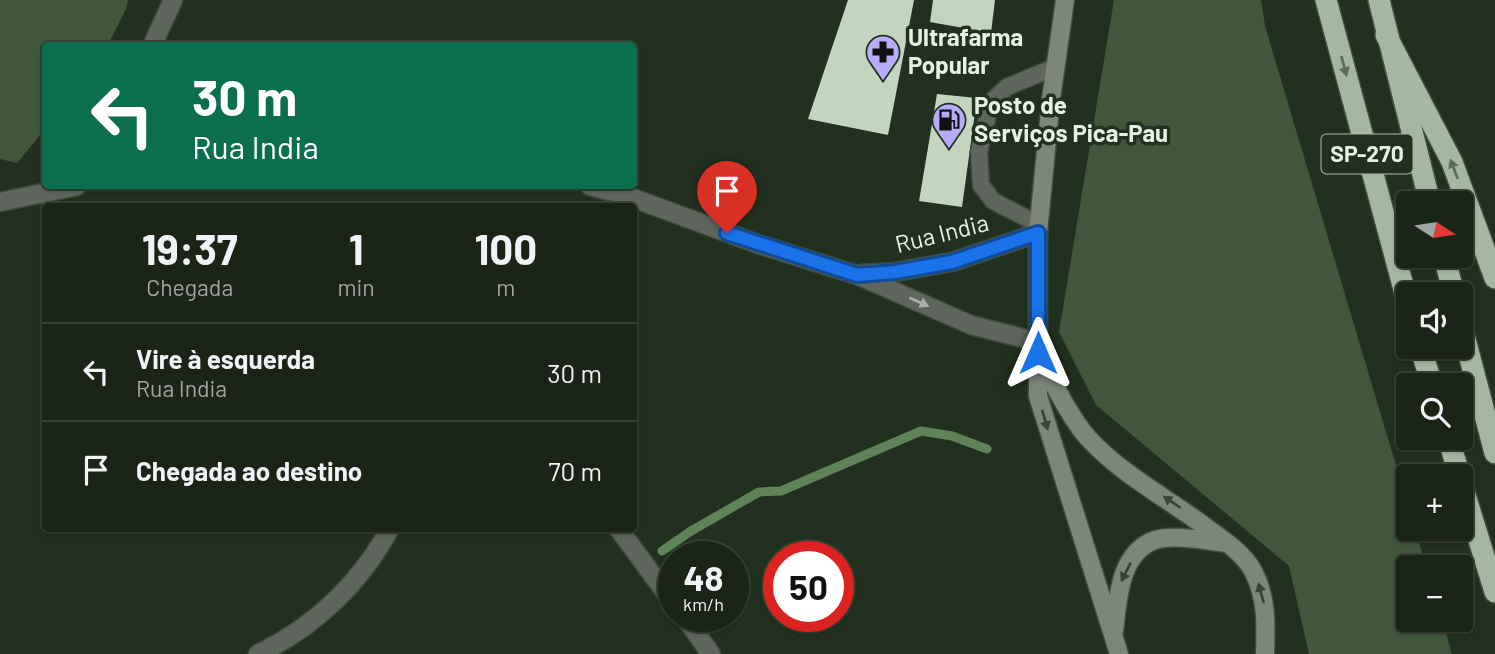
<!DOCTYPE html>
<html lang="pt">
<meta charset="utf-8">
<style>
:root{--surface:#1a2517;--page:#273124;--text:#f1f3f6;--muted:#9fa5a1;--line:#384236}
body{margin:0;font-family:Barlow,sans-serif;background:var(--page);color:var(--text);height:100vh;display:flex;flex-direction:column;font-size:26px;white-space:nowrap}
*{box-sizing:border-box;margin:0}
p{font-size:23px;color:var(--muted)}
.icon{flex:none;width:38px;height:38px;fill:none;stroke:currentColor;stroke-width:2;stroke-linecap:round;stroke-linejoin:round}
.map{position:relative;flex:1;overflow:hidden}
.sheet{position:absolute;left:42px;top:203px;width:595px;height:329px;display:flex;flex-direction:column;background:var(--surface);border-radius:7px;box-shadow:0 2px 5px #0004,0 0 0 2px var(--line)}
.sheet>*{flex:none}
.banner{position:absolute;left:42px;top:42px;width:595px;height:147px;border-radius:7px;box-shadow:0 2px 5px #0004,0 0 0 2px var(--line);background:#0b6e4f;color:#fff;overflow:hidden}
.needle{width:46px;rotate:102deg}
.buttons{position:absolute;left:1396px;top:191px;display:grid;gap:14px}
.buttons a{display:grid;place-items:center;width:77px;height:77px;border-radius:7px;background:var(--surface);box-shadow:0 2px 5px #0004,0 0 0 2px var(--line);font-size:35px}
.speed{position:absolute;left:658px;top:541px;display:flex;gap:14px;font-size:35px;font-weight:700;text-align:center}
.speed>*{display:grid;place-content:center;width:91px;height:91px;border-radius:50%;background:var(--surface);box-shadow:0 2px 5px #0004,0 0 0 2px var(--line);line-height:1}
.speed small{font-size:18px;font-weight:400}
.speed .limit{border:10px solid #d22;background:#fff;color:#111}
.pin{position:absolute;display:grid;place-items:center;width:60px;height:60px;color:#fff;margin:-72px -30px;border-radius:50% 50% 50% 0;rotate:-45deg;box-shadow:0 0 7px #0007}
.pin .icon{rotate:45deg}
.me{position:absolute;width:77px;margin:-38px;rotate:0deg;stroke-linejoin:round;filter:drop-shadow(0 0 5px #0008)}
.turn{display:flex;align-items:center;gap:24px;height:147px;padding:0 35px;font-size:32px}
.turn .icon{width:91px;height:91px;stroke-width:2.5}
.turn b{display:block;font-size:49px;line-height:60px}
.eta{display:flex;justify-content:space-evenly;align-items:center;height:119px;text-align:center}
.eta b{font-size:42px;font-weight:700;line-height:49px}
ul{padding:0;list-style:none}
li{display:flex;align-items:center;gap:21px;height:98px;padding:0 35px;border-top:2px solid var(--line)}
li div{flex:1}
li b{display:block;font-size:26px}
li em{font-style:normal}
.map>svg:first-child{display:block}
.green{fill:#41573c}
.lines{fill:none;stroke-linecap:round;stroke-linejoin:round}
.stream{stroke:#608258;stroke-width:9}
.building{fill:#c3d5bf}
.lane-casing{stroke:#3e4c3b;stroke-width:19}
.street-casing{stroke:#3e4c3b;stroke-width:21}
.secondary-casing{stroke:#3e4c3b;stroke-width:21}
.highway-casing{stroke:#3e4c3b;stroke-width:24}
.lane{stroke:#5f665e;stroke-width:16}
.street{stroke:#5f665e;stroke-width:18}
.secondary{stroke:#7c8779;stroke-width:18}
.highway{stroke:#a5b7a1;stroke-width:21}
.oneway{fill:#5d6d5a}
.oneway2{fill:#aab2a8}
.oneway3{fill:#384636}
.route-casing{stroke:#114b97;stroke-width:18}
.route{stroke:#1a73e8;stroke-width:12}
.labels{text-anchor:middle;stroke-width:7;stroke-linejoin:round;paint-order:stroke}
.shield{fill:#22311f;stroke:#acb7a9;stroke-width:2}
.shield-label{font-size:23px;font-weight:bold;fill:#e7f0e4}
.poi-label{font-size:24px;font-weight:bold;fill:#e7f0e4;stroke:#22311f;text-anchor:start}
.street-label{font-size:24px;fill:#e7f0e4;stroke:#22311f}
</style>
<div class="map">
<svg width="1495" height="654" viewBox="0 0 1495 654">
<rect width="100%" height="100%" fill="#22311f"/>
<g class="green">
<polygon points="0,0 128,0 126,9 108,45 46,46 45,129 17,163 0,159"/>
<polygon points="1114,0 1261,0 1265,26 1409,509 1409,528 1415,529 1426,567 1409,567 1409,620 1442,620 1452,654 1309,654 1289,566 1096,405 1059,332"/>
</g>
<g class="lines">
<polyline class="stream" points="662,551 691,531 759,492 781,491 921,431 952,436 987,449"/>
</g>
<g class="building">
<polygon points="848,0 914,0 888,135 808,119"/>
<polygon points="933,0 995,0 991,33 930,22"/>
<polygon points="937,94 977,98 962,207 919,201"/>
</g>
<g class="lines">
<g class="lane-casing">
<polyline id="lane" points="1038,224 993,201 981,185 979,152 991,102 1007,87 1055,67"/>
</g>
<g class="street-casing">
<g id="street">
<polyline points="152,46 173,0"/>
<polyline points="590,186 622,194 755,243 857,275 971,325 1038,342"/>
<polyline points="0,202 77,186"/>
<polyline points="861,274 895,272 952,262 1038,233"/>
<polyline points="618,528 674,604"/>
<polyline points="684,616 711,654"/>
<path d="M258 654C313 628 361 583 390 528"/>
</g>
</g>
<g class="secondary-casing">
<g id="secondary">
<polyline points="1065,0 1051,99 1038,233 1038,396 1119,654"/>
<path d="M1039 356C1053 382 1069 416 1088 438 1123 476 1171 500 1211 531 1225 541 1245 555 1253 571 1267 597 1266 625 1265 654"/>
<path d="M1114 631C1118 599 1119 553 1155 540 1173 534 1208 541 1227 543"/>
</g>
</g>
<g class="highway-casing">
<g id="highway">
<polyline points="1326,0 1409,308"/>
<polyline points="1379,0 1430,203"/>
<polyline points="1386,35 1452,162 1495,278"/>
<polyline points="1444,256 1454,294"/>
<polyline points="1461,324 1495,453"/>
<polyline points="1420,346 1432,385"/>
<polyline points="1448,438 1460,476"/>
<polyline points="1461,482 1495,592"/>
</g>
</g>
<use href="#lane" class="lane"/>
<use href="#street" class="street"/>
<use href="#secondary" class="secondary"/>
<use href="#highway" class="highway"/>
</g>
<defs><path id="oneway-solid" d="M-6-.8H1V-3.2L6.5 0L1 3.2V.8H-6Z" transform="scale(1.75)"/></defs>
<g class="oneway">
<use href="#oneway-solid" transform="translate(1344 66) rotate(75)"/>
<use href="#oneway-solid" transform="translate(1454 169) rotate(-111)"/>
</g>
<use class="oneway2" href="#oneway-solid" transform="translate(919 302) rotate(24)"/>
<g class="oneway3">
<use href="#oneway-solid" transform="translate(1045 420) rotate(74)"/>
<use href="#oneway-solid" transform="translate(1172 502) rotate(-146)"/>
<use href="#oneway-solid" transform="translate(1126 572) rotate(117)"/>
<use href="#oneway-solid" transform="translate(1261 593) rotate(-105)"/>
</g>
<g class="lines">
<g class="route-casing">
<polyline id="route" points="727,233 857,275 895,272 952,262 1038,233 1038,353"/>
</g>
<use href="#route" class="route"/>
</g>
<defs>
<g id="pharmacy-pin" transform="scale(1.75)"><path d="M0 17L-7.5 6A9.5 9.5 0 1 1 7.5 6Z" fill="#b6acf8" stroke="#22311f"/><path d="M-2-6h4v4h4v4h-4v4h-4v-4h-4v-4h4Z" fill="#111"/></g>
<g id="fuel-pin" transform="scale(1.75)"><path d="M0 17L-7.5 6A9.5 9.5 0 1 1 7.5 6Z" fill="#b6acf8" stroke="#22311f"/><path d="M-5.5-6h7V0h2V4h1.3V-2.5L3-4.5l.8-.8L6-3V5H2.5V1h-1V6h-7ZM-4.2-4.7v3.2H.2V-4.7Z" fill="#111"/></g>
</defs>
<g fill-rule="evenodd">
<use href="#pharmacy-pin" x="883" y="52"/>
<use href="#fuel-pin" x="949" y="120"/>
</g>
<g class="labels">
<rect class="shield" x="1321.5" y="134.5" width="91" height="39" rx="5"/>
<g class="shield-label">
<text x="1367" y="162">SP-270</text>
</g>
<g class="poi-label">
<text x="908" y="46">Ultrafarma<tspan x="908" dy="28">Popular</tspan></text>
<text x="974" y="114">Posto de<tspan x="974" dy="28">Serviços Pica-Pau</tspan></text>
</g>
<g class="street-label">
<text transform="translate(942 234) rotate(-14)" y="8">Rua India</text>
</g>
</g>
</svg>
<div class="buttons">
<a><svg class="needle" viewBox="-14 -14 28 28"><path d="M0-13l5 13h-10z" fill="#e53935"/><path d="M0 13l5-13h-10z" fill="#9fa5a1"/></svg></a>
<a><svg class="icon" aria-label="sound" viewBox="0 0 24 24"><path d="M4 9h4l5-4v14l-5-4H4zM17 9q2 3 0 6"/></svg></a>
<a><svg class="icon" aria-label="search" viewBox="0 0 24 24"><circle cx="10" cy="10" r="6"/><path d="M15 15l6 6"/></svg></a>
<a>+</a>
<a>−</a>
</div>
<div class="speed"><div>48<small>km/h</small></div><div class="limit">50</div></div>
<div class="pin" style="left:727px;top:233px;background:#d93025"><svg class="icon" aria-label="arrive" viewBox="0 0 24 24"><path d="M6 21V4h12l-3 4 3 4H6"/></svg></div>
<svg class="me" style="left:1038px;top:353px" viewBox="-20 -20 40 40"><path d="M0-17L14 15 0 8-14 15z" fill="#1a73e8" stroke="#fff" stroke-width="4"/></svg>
<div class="banner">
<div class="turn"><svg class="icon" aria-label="left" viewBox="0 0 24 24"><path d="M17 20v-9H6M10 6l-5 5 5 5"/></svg><div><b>30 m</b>Rua India</div></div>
</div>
<section class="sheet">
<div class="eta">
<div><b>19:37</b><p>Chegada</p></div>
<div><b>1</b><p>min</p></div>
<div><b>100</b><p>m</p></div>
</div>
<ul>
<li><svg class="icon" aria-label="left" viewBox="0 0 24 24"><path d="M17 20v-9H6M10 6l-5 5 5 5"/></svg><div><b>Vire à esquerda</b><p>Rua India</p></div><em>30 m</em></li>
<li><svg class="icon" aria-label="arrive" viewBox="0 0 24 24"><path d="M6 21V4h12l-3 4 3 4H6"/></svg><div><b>Chegada ao destino</b></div><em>70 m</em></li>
</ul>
</section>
</div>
